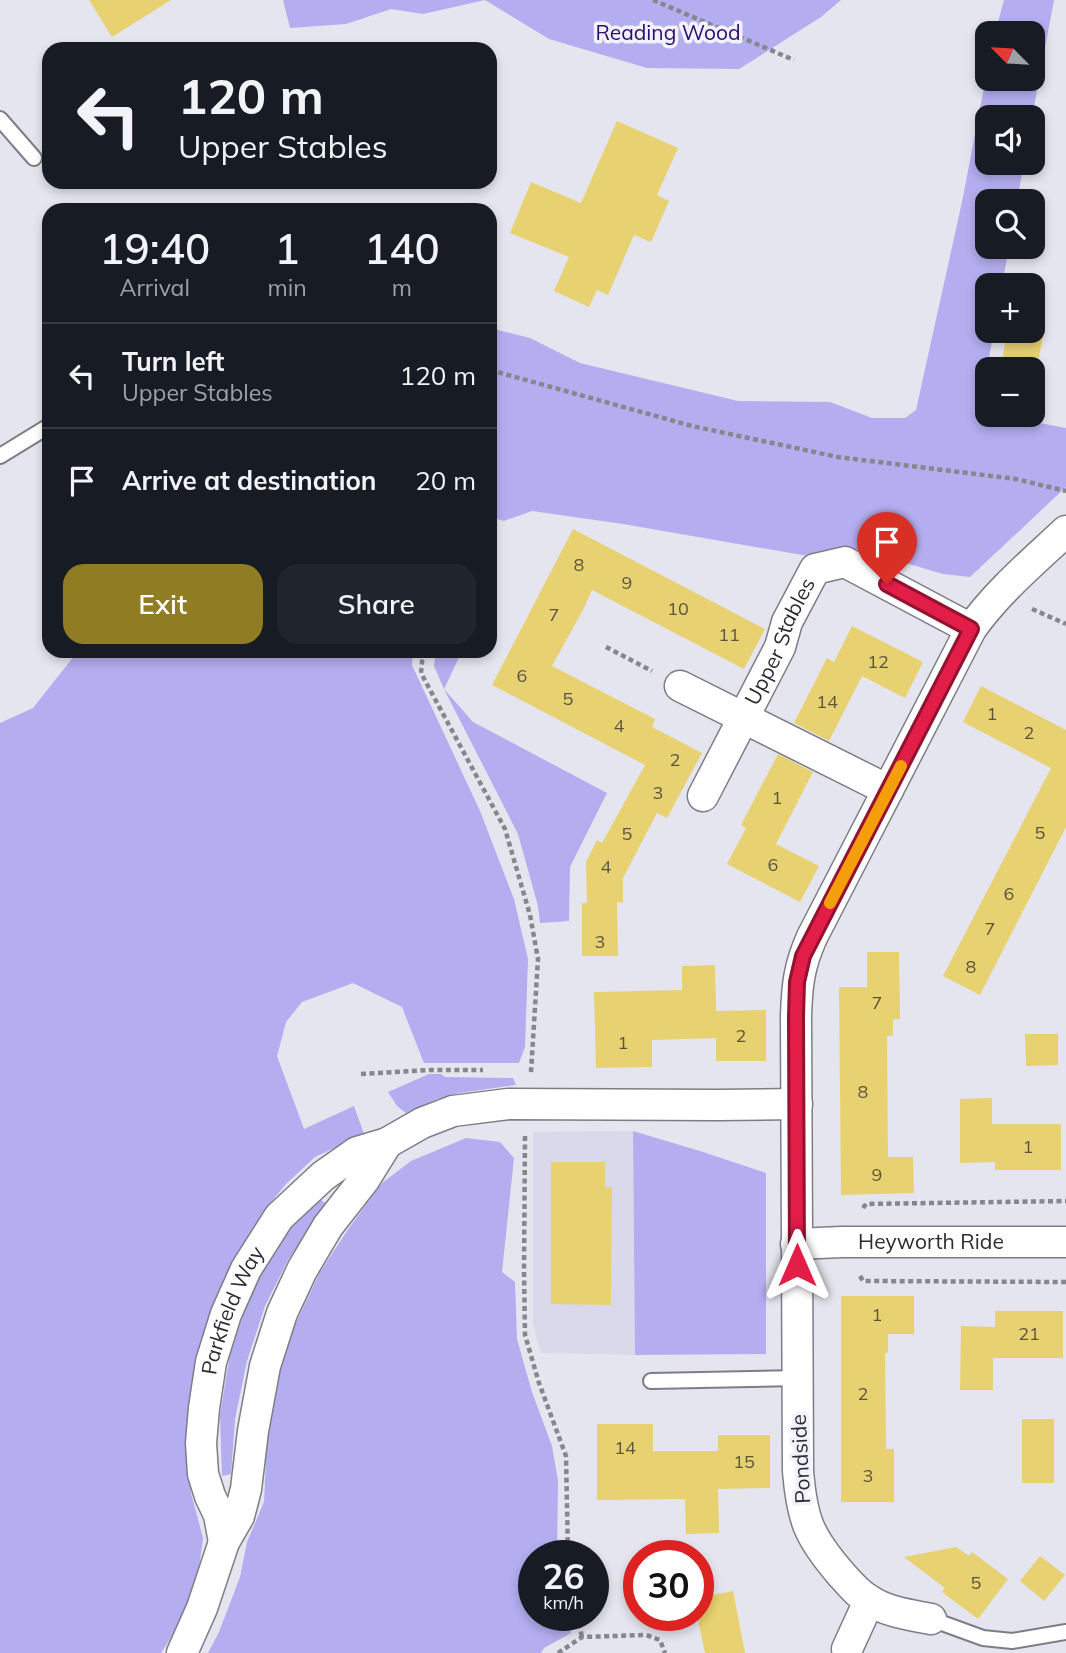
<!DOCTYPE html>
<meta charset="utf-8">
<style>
:root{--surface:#171b24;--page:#20242c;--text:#f1f3f6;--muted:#9ea1a6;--line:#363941;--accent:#907c22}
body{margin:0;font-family:Mulish,sans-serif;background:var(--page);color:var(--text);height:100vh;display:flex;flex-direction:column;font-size:26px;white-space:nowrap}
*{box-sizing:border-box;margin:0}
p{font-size:23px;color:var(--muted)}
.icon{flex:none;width:38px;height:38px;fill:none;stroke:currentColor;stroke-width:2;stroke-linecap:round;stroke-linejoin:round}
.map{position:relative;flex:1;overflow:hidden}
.side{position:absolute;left:42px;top:203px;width:455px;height:455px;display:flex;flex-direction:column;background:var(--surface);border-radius:21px;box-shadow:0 4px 10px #0003}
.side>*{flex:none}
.banner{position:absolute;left:42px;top:42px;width:455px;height:147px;border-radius:21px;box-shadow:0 4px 10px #0003;background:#171b24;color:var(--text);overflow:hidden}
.needle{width:46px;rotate:294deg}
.fabs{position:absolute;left:975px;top:21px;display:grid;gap:14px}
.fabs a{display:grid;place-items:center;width:70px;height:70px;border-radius:14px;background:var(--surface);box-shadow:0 4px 10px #0003;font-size:35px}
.speed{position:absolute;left:518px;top:1540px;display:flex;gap:14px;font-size:35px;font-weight:700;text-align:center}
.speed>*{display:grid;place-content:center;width:91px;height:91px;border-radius:50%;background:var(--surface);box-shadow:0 4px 10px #0003;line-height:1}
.speed small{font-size:18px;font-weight:400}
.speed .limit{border:10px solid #d22;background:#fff;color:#111}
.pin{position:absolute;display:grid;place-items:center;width:60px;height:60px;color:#fff;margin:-72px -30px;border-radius:50% 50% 50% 0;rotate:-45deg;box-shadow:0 0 7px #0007}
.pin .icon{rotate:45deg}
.me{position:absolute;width:77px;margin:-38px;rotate:0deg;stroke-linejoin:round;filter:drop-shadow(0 0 5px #0008)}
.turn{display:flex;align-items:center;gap:24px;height:147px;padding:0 21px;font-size:32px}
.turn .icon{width:91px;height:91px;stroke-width:2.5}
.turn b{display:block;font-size:49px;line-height:60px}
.eta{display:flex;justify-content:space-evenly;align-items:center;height:119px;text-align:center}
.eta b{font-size:42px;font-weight:600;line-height:49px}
.primary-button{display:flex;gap:14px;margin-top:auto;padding:14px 21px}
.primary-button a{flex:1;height:80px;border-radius:21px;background:var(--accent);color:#fff;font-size:28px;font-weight:600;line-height:80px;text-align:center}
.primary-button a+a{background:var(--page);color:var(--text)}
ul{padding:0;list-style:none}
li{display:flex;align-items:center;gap:21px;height:105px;padding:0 21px;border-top:2px solid var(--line)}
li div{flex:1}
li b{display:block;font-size:26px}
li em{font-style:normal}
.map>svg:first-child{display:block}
.built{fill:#dad9eb}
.green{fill:#b4adef}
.building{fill:#e8d171}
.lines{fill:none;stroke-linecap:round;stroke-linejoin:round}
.service-casing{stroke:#7e7d87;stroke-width:18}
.minor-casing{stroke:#7e7d87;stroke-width:33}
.path{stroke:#86868d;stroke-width:4.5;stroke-dasharray:5 3.5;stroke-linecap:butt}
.service{stroke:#fff;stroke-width:14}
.minor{stroke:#fff;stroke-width:30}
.route-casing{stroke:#92132f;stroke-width:18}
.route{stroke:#e11d48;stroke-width:12}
.slow{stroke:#f59e0b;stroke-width:12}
.labels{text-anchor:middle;stroke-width:7;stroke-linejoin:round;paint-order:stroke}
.number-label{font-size:18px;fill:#5b5540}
.park-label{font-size:21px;fill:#2e0d6f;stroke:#f2f2fd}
.street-label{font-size:21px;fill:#2c2c30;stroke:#f2f2fd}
</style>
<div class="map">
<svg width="1066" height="1653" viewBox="0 0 1066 1653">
<rect width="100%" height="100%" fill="#e5e5ef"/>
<polygon class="built" points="633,1131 635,1355 541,1353 533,1324 533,1132"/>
<g class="green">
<polygon points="283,0 841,0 821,17 739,69 647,68 549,39 485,0 423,14 391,9 346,24 290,28"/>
<polygon points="1004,0 1054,0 1032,117 987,117 987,163 1024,163 1017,201 987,201 987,247 1009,247 1002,285 987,285 987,331 994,331 984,385 987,390 987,415 1006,415 1008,417 1066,428 1066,487 970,577 943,574 858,549 837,561 623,524 532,511 504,521 490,517 490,328 530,338 580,363 738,401 830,402 872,418 905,418 916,410 962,202 987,72 987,79 1032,79 1032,33 995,33"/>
<polygon points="78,651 413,651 412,665 480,811 514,899 528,959 525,1047 519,1063 424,1063 402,1007 353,983 302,1002 286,1022 277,1056 304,1129 354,1106 364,1134 315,1157 286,1184 262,1213 241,1248 214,1307 198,1352 190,1406 187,1455 191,1493 203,1538 199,1568 187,1603 170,1639 161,1653 0,1653 0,723 33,708"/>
<polygon points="436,651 462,651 444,689 473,722 607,793 570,867 569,921 540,923 538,906 518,834 444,689 434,666"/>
<polygon points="429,1074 441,1074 445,1077 513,1078 516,1085 459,1093 437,1099 406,1113 397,1106 388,1092"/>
<polygon points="633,1131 703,1152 766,1173 766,1354 635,1355"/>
<polygon points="466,1138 500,1142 514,1158 502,1272 515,1282 517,1339 532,1392 552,1446 558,1481 557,1556 534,1556 534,1615 568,1615 571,1633 544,1648 541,1653 208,1653 219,1632 240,1577 247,1542 264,1502 267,1438 276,1385 294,1327 320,1272 349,1228 382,1183 411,1161"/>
<polygon points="315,1196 328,1205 288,1260 265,1306 247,1361 235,1419 231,1474 222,1476 220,1415 230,1354 249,1298 274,1248"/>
</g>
<g class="building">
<polygon points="89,0 171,0 112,37"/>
<polygon points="617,121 678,148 657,195 669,201 651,242 634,235 608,295 597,290 589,307 554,291 569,257 510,233 531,182 581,203"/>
<polygon points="1007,331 1043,336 1037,369 1001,369"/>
<polygon points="573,529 765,629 744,669 592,590 583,610 552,666 655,719 652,727 702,753 667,818 657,813 623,878 623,903 617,902 618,956 582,956 582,903 587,903 586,862 597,840 602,843 645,765 492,685"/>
<polygon points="852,626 923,662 905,698 862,676 829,741 794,723 827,658 834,662"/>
<polygon points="981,686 1066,730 1066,827 980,995 943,976 1051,768 963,722"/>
<polygon points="778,754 813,772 776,844 819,866 800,902 727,864 746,828 741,825"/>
<polygon points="867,952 899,952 900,1019 893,1019 893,1036 887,1036 888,1157 913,1157 914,1193 841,1195 839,987 867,987"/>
<polygon points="715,965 716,1011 766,1010 766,1061 716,1061 716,1038 652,1040 652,1067 596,1068 594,992 682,990 682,966"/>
<polygon points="1025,1034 1058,1034 1058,1065 1026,1066"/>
<polygon points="992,1098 992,1124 1061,1124 1061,1170 995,1170 995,1162 960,1163 960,1099"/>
<polygon points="551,1162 605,1162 605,1187 612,1187 611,1305 551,1304"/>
<polygon points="841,1296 914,1296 914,1334 888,1334 888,1353 885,1353 886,1449 894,1449 894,1502 841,1502"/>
<polygon points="995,1311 1063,1311 1063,1358 993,1358 993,1390 960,1390 961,1326 995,1327"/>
<rect x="1022" y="1419" width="32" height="64"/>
<polygon points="597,1424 653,1424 653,1451 718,1451 718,1435 770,1435 770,1488 718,1489 719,1533 686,1534 685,1499 597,1500"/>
<polygon points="956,1547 969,1556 972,1552 1008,1579 978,1619 942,1592 945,1588 904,1557"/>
<polygon points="1040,1556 1065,1575 1044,1601 1020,1581"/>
<polygon points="733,1591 745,1653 705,1653 698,1620 698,1598"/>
</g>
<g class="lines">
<g class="service-casing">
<g id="service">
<polyline points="0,119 34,158"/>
<polyline points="0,456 49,426"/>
<polyline points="651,1381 798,1378"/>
<polyline points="931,1619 983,1638 1012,1641 1066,1632"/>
</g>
</g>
<g class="minor-casing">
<g id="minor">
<polyline points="680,686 888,790"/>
<path id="s1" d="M703 796 780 647 787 622 815 569 845 562 971 629"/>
<path id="s2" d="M796 1244 842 1242H1066"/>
<path id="s3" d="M224 1542 219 1515 210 1496 203 1474 201 1443 204 1408 211 1362 226 1314 246 1269 279 1217 323 1176 357 1152 387 1143 422 1123 453 1111 508 1104 717 1105 797 1104"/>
<path d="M931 1619C911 1615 886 1612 869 1600 858 1594 849 1583 841 1574 809 1537 802 1520 798 1471L796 1016C797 985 799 966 812 937L971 629C997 592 1033 562 1066 531"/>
<polyline points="847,1649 869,1601"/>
<polyline points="182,1653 202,1608 224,1542 239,1516 246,1489 253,1431 265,1366 282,1313 302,1270 328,1226 364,1180 387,1143"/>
</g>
</g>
<g class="path">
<polyline points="653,0 794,60"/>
<polyline points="490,370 692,426 838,457 1016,479 1066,491"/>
<polyline points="1032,609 1066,624"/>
<polyline points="606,647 652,671"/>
<polyline points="423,651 421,673 505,829 530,915 538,959 531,1072"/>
<polyline points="361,1074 430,1070 483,1070"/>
<polyline points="525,1136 524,1270 525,1335 539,1383 566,1456 568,1556"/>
<polyline points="863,1208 866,1204 1066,1201"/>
<polyline points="860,1276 863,1281 1066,1282"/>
<polyline points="577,1615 582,1637"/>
<polyline points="558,1653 582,1637 646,1635 660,1640 665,1653"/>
</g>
<use href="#service" class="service"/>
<use href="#minor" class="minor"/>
</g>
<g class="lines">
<g class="route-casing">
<polyline id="route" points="797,1265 796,1016 797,982 803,956 971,629 887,584"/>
</g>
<use href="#route" class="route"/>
<polyline class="slow" points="830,903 901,766"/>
</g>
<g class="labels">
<g class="number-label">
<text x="579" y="571">8</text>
<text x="627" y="589">9</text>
<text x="678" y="615">10</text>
<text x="554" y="621">7</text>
<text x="729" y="641">11</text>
<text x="878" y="668">12</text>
<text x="522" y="682">6</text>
<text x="568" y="705">5</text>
<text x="827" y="708">14</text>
<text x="992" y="720">1</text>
<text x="619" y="732">4</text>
<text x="1029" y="739">2</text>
<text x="675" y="766">2</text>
<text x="658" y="799">3</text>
<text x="777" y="804">1</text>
<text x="1040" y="839">5</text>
<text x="627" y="840">5</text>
<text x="773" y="871">6</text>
<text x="606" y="873">4</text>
<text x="1009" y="900">6</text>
<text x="990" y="935">7</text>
<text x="600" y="948">3</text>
<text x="971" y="973">8</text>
<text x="877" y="1009">7</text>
<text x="741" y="1042">2</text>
<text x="623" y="1049">1</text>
<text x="863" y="1098">8</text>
<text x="1028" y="1153">1</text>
<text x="877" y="1181">9</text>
<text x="877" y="1321">1</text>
<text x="1029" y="1340">21</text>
<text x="863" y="1400">2</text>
<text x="625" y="1454">14</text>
<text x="744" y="1468">15</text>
<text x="868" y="1482">3</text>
<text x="976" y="1589">5</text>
</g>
<g class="park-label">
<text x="668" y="40">Reading Wood</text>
</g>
<g class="street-label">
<text dy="7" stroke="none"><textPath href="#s1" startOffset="173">Upper Stables</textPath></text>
<text dy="7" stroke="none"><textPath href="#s2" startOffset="135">Heyworth Ride</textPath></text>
<text dy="7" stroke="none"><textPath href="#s3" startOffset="240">Parkfield Way</textPath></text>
<text transform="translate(801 1459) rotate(-93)" y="7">Pondside</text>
</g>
</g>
</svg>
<div class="fabs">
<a><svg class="needle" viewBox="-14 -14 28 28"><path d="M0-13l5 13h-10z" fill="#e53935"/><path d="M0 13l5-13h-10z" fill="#9ea1a6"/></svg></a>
<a><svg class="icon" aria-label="sound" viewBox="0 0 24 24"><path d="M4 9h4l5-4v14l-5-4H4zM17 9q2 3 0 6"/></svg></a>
<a><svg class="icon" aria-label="search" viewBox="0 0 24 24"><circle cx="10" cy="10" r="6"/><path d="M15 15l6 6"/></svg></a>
<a>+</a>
<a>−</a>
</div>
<div class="speed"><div>26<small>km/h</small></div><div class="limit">30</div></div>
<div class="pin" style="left:887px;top:584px;background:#d93025"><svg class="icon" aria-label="arrive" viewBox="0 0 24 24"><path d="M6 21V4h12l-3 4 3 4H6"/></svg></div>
<svg class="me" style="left:797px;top:1265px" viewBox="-20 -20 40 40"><path d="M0-17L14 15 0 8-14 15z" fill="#e11d48" stroke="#fff" stroke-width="4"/></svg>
<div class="banner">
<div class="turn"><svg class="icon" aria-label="left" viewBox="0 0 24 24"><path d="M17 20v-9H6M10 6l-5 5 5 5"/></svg><div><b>120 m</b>Upper Stables</div></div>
</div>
<section class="side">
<div class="eta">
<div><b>19:40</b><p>Arrival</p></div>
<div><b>1</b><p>min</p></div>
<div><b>140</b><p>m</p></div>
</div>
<ul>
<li><svg class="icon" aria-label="left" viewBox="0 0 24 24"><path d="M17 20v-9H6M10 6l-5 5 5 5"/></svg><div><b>Turn left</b><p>Upper Stables</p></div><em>120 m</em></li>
<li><svg class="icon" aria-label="arrive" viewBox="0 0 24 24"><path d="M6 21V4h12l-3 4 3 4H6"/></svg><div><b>Arrive at destination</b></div><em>20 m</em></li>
</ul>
<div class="primary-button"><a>Exit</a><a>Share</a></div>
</section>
</div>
